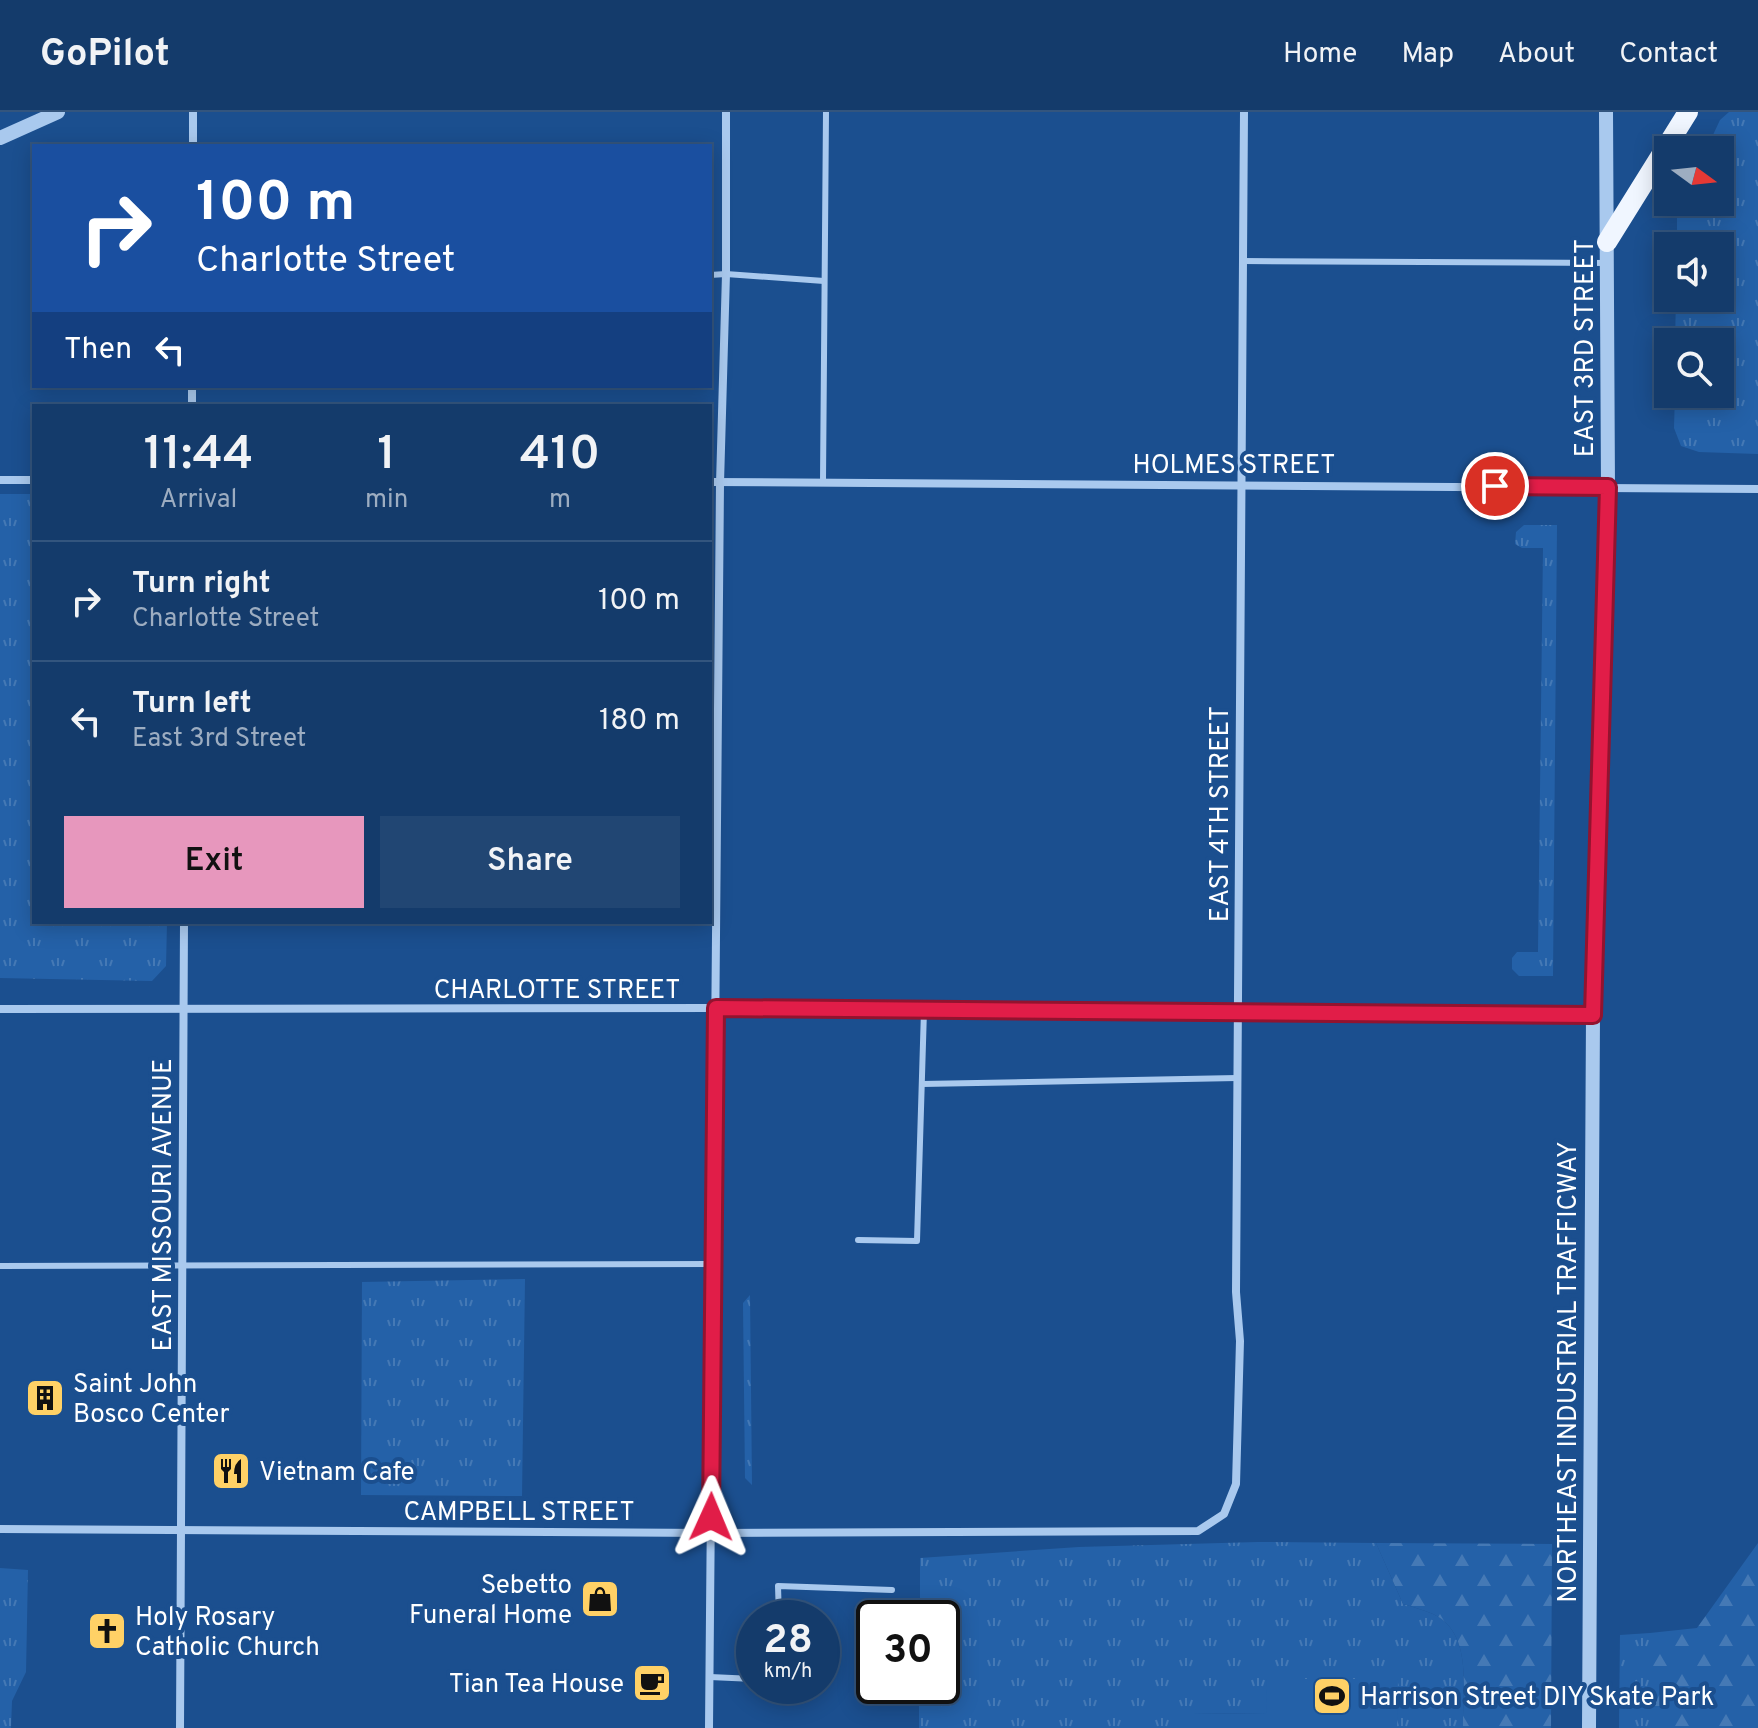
<!DOCTYPE html>
<style>
:root{--surface:#143b6b;--page:#214673;--text:#f1f3f6;--muted:#9dadc1;--line:#33557e;--accent:#e797bd}
body{margin:0;font-family:Overpass,sans-serif;background:var(--page);color:var(--text);height:100vh;display:flex;flex-direction:column;font-size:30px;white-space:nowrap}
*{box-sizing:border-box;margin:0}
p{font-size:26px;color:var(--muted)}
.icon{flex:none;width:44px;height:44px;fill:none;stroke:currentColor;stroke-width:2;stroke-linecap:round;stroke-linejoin:round}
.map{position:relative;flex:1;overflow:hidden}
.drawer{position:absolute;left:32px;top:292px;width:680px;height:520px;display:flex;flex-direction:column;background:var(--surface);border-radius:0px;box-shadow:0 4px 20px #0003,0 0 0 2px var(--line)}
.drawer>*{flex:none}
.hud{position:absolute;left:32px;top:32px;width:680px;height:244px;border-radius:0px;box-shadow:0 4px 20px #0003,0 0 0 2px var(--line);background:#1a4fa0;color:#fff;overflow:hidden}
.needle{width:52px;rotate:105deg}
.buttons{position:absolute;left:1654px;top:24px;display:grid;gap:16px}
.buttons a{display:grid;place-items:center;width:80px;height:80px;border-radius:0px;background:var(--surface);box-shadow:0 4px 20px #0003,0 0 0 2px var(--line);font-size:40px}
.speed{position:absolute;left:736px;top:1488px;display:flex;gap:16px;font-size:40px;font-weight:700;text-align:center}
.speed>*{display:grid;place-content:center;width:104px;height:104px;border-radius:50%;background:var(--surface);box-shadow:0 4px 20px #0003,0 0 0 2px var(--line);line-height:1}
.speed small{font-size:20px;font-weight:400}
.speed .limit{border:4px solid #111;border-radius:12px;background:#fff;color:#111}
.pin{position:absolute;display:grid;place-items:center;width:68px;height:68px;color:#fff;margin:-34px;border:4px solid #fff;border-radius:50%;box-shadow:0 2px 8px #0007}
.me{position:absolute;width:88px;margin:-44px;rotate:1deg;stroke-linejoin:round;filter:drop-shadow(0 0 6px #0008)}
.turn{display:flex;align-items:center;gap:28px;height:168px;padding:0 32px;font-size:36px}
.turn .icon{width:104px;height:104px;stroke-width:2.5}
.turn b{display:block;font-size:56px;line-height:68px}
.then{display:flex;align-items:center;height:76px;padding:0 32px;background:#0003;gap:16px;font-size:30px}
.eta{display:flex;justify-content:space-evenly;align-items:center;height:136px;text-align:center}
.eta b{font-size:48px;font-weight:600;line-height:56px}
.button{display:flex;gap:16px;margin-top:auto;padding:16px 32px}
.button a{flex:1;height:92px;border-radius:0px;background:var(--accent);color:#111;font-size:32px;font-weight:600;line-height:92px;text-align:center}
.button a+a{background:var(--page);color:var(--text)}
ul{padding:0;list-style:none}
li{display:flex;align-items:center;gap:24px;height:120px;padding:0 32px;border-top:2px solid var(--line)}
li div{flex:1}
li b{display:block;font-size:30px}
li em{font-style:normal}
header{display:flex;align-items:center;gap:48px;box-sizing:border-box;height:112px;padding:0 40px;background:var(--surface);border-bottom:2px solid var(--line)}
header strong{font-size:38px}
nav{display:flex;gap:44px;margin-inline-start:auto;font-size:28px}
.map>svg:first-child{display:block}
.grass{fill:url(#grass-tufts)}
.forest{fill:url(#forest-firs)}
.pitch{fill:#2461a8}
.lines{fill:none;stroke-linecap:round;stroke-linejoin:round}
.service{stroke:#a9c9ee;stroke-width:6}
.minor{stroke:#a9c9ee;stroke-width:8}
.tertiary{stroke:#a9c9ee;stroke-width:14}
.primary{stroke:#f0f6ff;stroke-width:20}
.route-casing{stroke:#92132f;stroke-width:20}
.route{stroke:#e11d48;stroke-width:14}
.labels{text-anchor:middle;stroke-width:8;stroke-linejoin:round;paint-order:stroke}
.street-label{font-size:26px;fill:#fff;stroke:#1b4f8f}
.poi-label{font-size:26px;fill:#fff;stroke:#1b4f8f;text-anchor:start}
</style>
<header>
<strong>GoPilot</strong>
<nav><a>Home</a><a>Map</a><a>About</a><a>Contact</a></nav>
</header>
<div class="map">
<svg width="1758" height="1616" viewBox="0 0 1758 1616">
<defs>
<pattern id="grass-tufts" width="24" height="20" patternUnits="userSpaceOnUse" patternTransform="scale(2)"><rect width="24" height="20" fill="#2461a8"/><path d="M3 7l-1-3M5 7V3M7 7l1-3M15 17l-1-3M17 17v-4M19 17l1-3" fill="none" stroke="#4579b5"/></pattern>
<pattern id="forest-firs" width="22" height="20" patternUnits="userSpaceOnUse" patternTransform="scale(2)"><rect width="22" height="20" fill="#2461a8"/><path d="M5 1l3.5 6h-7zM16 11l3.5 6h-7z" fill="#4579b5"/></pattern>
</defs>
<rect width="100%" height="100%" fill="#1b4f8f"/>
<g class="grass">
<polygon points="1729,0 1758,0 1758,342 1699,340 1681,334 1674,316 1675,282 1720,282 1720,230 1675,230 1676,186 1720,186 1720,134 1677,134 1677,100 1682,90 1720,90 1720,38 1706,38 1720,8"/>
<polygon points="0,382 34,382 34,810 167,810 166,854 152,869 0,866"/>
<polygon points="1524,413 1557,413 1553,864 1519,864 1512,857 1512,846 1517,840 1538,840 1543,436 1522,436 1515,432 1516,420"/>
<polygon points="525,1167 522,1384 361,1383 362,1170"/>
<polygon points="750,1183 752,1373 745,1366 743,1191"/>
<path d="M1258 1430 1376 1431 1403 1492C1413 1495 1424 1498 1433 1502 1474 1521 1462 1579 1463 1616H1397V1567H1267V1601L1193 1602V1616H919V1574H942V1506H920V1446L1079 1435Z"/>
<polygon points="0,1456 28,1458 26,1560 12,1589 11,1616 0,1616"/>
<polygon points="1650,1521 1650,1616 1619,1616 1620,1523"/>
</g>
<g class="forest">
<path d="M1376 1431 1552 1432 1551 1616H1463C1462 1579 1474 1521 1433 1502 1424 1498 1413 1495 1403 1492Z"/>
<polygon points="1758,1431 1758,1616 1650,1616 1650,1521 1697,1516"/>
</g>
<polygon class="pitch" points="1267,1567 1398,1567 1397,1616 1193,1616 1193,1602 1266,1601"/>
<g class="lines">
<g class="service">
<polyline points="1243,149 1607,151"/>
<polyline points="710,163 726,162 824,169"/>
<polyline points="823,369 826,0"/>
<polyline points="922,972 1237,966"/>
<polyline points="858,1128 917,1129 924,898"/>
<polyline points="0,1154 714,1152"/>
<polyline points="779,1506 778,1474 892,1478"/>
<polyline points="710,1565 754,1567"/>
</g>
<g class="minor">
<polyline points="193,34 193,0"/>
<polyline points="192,294 192,274"/>
<polyline points="0,368 34,368"/>
<polyline points="710,370 1758,377"/>
<polyline points="0,897 716,896 1593,903"/>
<polyline points="0,1417 711,1421 1198,1419 1224,1402 1236,1372 1240,1229 1236,1180 1244,0"/>
<polyline points="180,1616 184,810"/>
<polyline points="709,1616 720,371 726,162 726,0"/>
</g>
<g class="tertiary">
<polyline points="0,26 58,0"/>
<polyline points="1589,1616 1593,903 1608,375 1606,0"/>
</g>
<polyline class="primary" points="1607,130 1688,0"/>
</g>
<g class="lines">
<g class="route-casing">
<polyline id="route" points="711,1405 716,896 1593,903 1608,375 1495,374"/>
</g>
<use href="#route" class="route"/>
</g>
<defs>
<g id="building-square" transform="scale(2)"><rect x="-9" y="-9" width="18" height="18" rx="4" fill="#ffd166" stroke="#1b4f8f"/><path d="M-4-6H4V6H1V3H-1V6H-4ZM-2.5-4.3h1.7v1.8h-1.7ZM.8-4.3h1.7v1.8H.8ZM-2.5-1h1.7V.8h-1.7ZM.8-1h1.7V.8H.8Z" fill="#111"/></g>
<g id="restaurant-square" transform="scale(2)"><rect x="-9" y="-9" width="18" height="18" rx="4" fill="#ffd166" stroke="#1b4f8f"/><path d="M-5-6h1v4h1v-4h1v4h1v-4h1v5L-1.5 .5V6h-2V.5L-5-1ZM5-6V6H3V1.5H1.5Q1.5-4 5-6Z" fill="#111"/></g>
<g id="shop-square" transform="scale(2)"><rect x="-9" y="-9" width="18" height="18" rx="4" fill="#ffd166" stroke="#1b4f8f"/><path d="M-5-2.5h2.3a2.7 3.5 0 0 1 5.4 0H5L5.5 6h-11ZM-1.5-2.5h3a1.5 2.3 0 0 0-3 0Z" fill="#111"/></g>
<g id="church-square" transform="scale(2)"><rect x="-9" y="-9" width="18" height="18" rx="4" fill="#ffd166" stroke="#1b4f8f"/><path d="M-1.2-6h2.4v3.5h3.3v2.4h-3.3V6h-2.4V-.1h-3.3v-2.4h3.3Z" fill="#111"/></g>
<g id="cafe-square" transform="scale(2)"><rect x="-9" y="-9" width="18" height="18" rx="4" fill="#ffd166" stroke="#1b4f8f"/><path d="M-5.5-4.5H6V0H3Q3 3.5 0 3.5H-2.5Q-5.5 3.5-5.5 0ZM3-3.2v2h1.7v-2ZM-6 4.5H4V6H-6Z" fill="#111"/></g>
<g id="stadium-square" transform="scale(2)"><rect x="-9" y="-9" width="18" height="18" rx="4" fill="#ffd166" stroke="#1b4f8f"/><path d="M0-5a6.5 5 0 1 0 0 10a6.5 5 0 1 0 0-10ZM-3.5-1.8h7v3.6h-7Z" fill="#111"/></g>
</defs>
<g fill-rule="evenodd">
<use href="#building-square" x="45" y="1286"/>
<use href="#restaurant-square" x="231" y="1359"/>
<use href="#shop-square" x="600" y="1487"/>
<use href="#church-square" x="107" y="1519"/>
<use href="#cafe-square" x="652" y="1571"/>
<use href="#stadium-square" x="1332" y="1584"/>
</g>
<g class="labels">
<g class="street-label">
<text transform="translate(1584 236) rotate(-90)" y="9">EAST 3RD STREET</text>
<text x="1234" y="361">HOLMES STREET</text>
<text transform="translate(1219 702) rotate(-90)" y="9">EAST 4TH STREET</text>
<text x="557" y="886">CHARLOTTE STREET</text>
<text transform="translate(162 1093) rotate(-90)" y="9">EAST MISSOURI AVENUE</text>
<text transform="translate(1567 1260) rotate(-90)" y="9">NORTHEAST INDUSTRIAL TRAFFICWAY</text>
<text x="519" y="1408">CAMPBELL STREET</text>
</g>
<g class="poi-label">
<text x="73" y="1280">Saint John<tspan x="73" dy="30">Bosco Center</tspan></text>
<text x="259" y="1368">Vietnam Cafe</text>
<text x="572" y="1481" text-anchor="end">Sebetto<tspan x="572" dy="30">Funeral Home</tspan></text>
<text x="135" y="1513">Holy Rosary<tspan x="135" dy="30">Catholic Church</tspan></text>
<text x="624" y="1580" text-anchor="end">Tian Tea House</text>
<text x="1360" y="1593">Harrison Street DIY Skate Park</text>
</g>
</g>
</svg>
<div class="buttons">
<a><svg class="needle" viewBox="-14 -14 28 28"><path d="M0-13l5 13h-10z" fill="#e53935"/><path d="M0 13l5-13h-10z" fill="#9dadc1"/></svg></a>
<a><svg class="icon" aria-label="sound" viewBox="0 0 24 24"><path d="M4 9h4l5-4v14l-5-4H4zM17 9q2 3 0 6"/></svg></a>
<a><svg class="icon" aria-label="search" viewBox="0 0 24 24"><circle cx="10" cy="10" r="6"/><path d="M15 15l6 6"/></svg></a>
</div>
<div class="speed"><div>28<small>km/h</small></div><div class="limit">30</div></div>
<div class="pin" style="left:1495px;top:374px;background:#d93025"><svg class="icon" aria-label="arrive" viewBox="0 0 24 24"><path d="M6 21V4h12l-3 4 3 4H6"/></svg></div>
<svg class="me" style="left:711px;top:1405px" viewBox="-20 -20 40 40"><path d="M0-17L14 15 0 8-14 15z" fill="#e11d48" stroke="#fff" stroke-width="4"/></svg>
<div class="hud">
<div class="turn"><svg class="icon" aria-label="right" viewBox="0 0 24 24"><path d="M7 20v-9h11M14 6l5 5-5 5"/></svg><div><b>100 m</b>Charlotte Street</div></div>
<div class="then">Then<svg class="icon" aria-label="left" viewBox="0 0 24 24"><path d="M17 20v-9H6M10 6l-5 5 5 5"/></svg></div>
</div>
<section class="drawer">
<div class="eta">
<div><b>11:44</b><p>Arrival</p></div>
<div><b>1</b><p>min</p></div>
<div><b>410</b><p>m</p></div>
</div>
<ul>
<li><svg class="icon" aria-label="right" viewBox="0 0 24 24"><path d="M7 20v-9h11M14 6l5 5-5 5"/></svg><div><b>Turn right</b><p>Charlotte Street</p></div><em>100 m</em></li>
<li><svg class="icon" aria-label="left" viewBox="0 0 24 24"><path d="M17 20v-9H6M10 6l-5 5 5 5"/></svg><div><b>Turn left</b><p>East 3rd Street</p></div><em>180 m</em></li>
</ul>
<div class="button"><a>Exit</a><a>Share</a></div>
</section>
</div>
